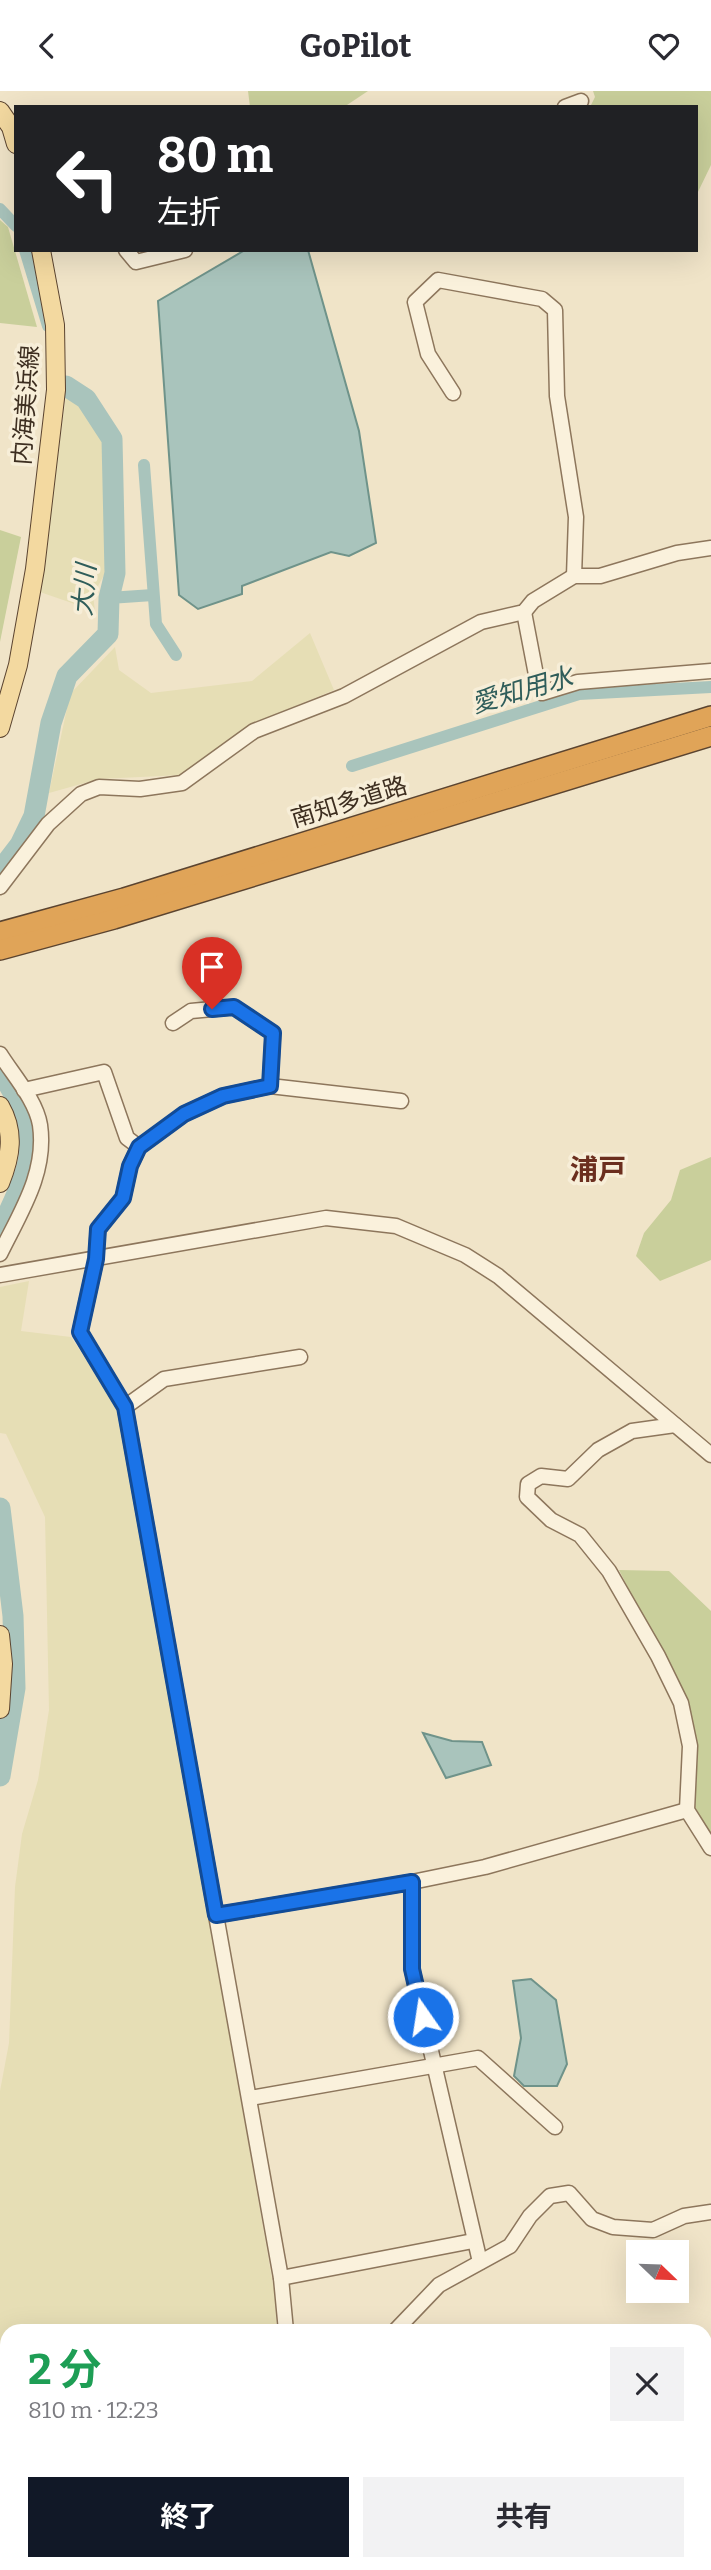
<!DOCTYPE html>
<html lang="ja">
<meta charset="utf-8">
<style>
:root{--surface:#fff;--page:#f2f2f3;--text:#2b2b33;--muted:#7c7c81;--accent:#111827}
body{margin:0;font-family:Bitter,"Noto Sans JP",serif;background:var(--page);color:var(--text);height:100vh;display:flex;flex-direction:column;font-size:26px;white-space:nowrap}
*{box-sizing:border-box;margin:0}
p{font-size:23px;color:var(--muted)}
.icon{flex:none;width:38px;height:38px;fill:none;stroke:currentColor;stroke-width:2;stroke-linecap:round;stroke-linejoin:round}
.map{position:relative;flex:1;overflow:hidden}
.panel{position:absolute;left:0px;top:2233px;width:712px;height:247px;display:flex;flex-direction:column;background:var(--surface);border-radius:21px 21px 0 0;box-shadow:0 7px 28px #0002}
.panel>*{flex:none}
.top-card{position:absolute;left:14px;top:14px;width:684px;height:147px;border-radius:0px;box-shadow:0 7px 28px #0002;background:#202124;color:#fff;overflow:hidden}
.needle{width:46px;rotate:113deg}
.controls{position:absolute;left:626px;top:2149px;display:grid;gap:14px}
.controls a{display:grid;place-items:center;width:63px;height:63px;border-radius:0px;background:var(--surface);box-shadow:0 7px 28px #0002;font-size:35px}
.pin{position:absolute;display:grid;place-items:center;width:60px;height:60px;color:#fff;margin:-72px -30px;border-radius:50% 50% 50% 0;rotate:-45deg;box-shadow:0 0 7px #0007}
.pin .icon{rotate:45deg}
.me{position:absolute;width:77px;margin:-38px;rotate:347deg;stroke-linejoin:round;filter:drop-shadow(0 0 5px #0008)}
.turn{display:flex;align-items:center;gap:24px;height:147px;padding:0 28px;font-size:32px}
.turn .icon{width:91px;height:91px;stroke-width:2.5}
.turn b{display:block;font-size:49px;line-height:60px}
.round{display:grid;place-items:center;flex:none;width:74px;height:74px;border-radius:0px;background:var(--page)}
.head{display:flex;align-items:center;justify-content:space-between;height:119px;padding:0 28px}
h1{font-size:42px;font-weight:700;line-height:52px;color:#1e9e55}
.action{display:flex;gap:14px;margin-top:auto;padding:14px 28px}
.action a{flex:1;height:80px;border-radius:0px;background:var(--accent);color:#fff;font-size:28px;font-weight:700;line-height:80px;text-align:center}
.action a+a{background:var(--page);color:var(--text)}
header{display:flex;justify-content:space-between;align-items:center;height:91px;padding:0 28px;background:var(--surface);font-size:32px;font-weight:700}
.map>svg:first-child{display:block}
.farmland{fill:#e6deb5}
.green{fill:#c9cf9b}
.water{fill:#a9c4bc;stroke:#6f938a;stroke-width:2}
.lines{fill:none;stroke-linecap:round;stroke-linejoin:round}
.canal{stroke:#a9c4bc;stroke-width:12}
.river{stroke:#a9c4bc;stroke-width:21}
.minor-casing{stroke:#8d765c;stroke-width:17}
.major-casing{stroke:#5b4430;stroke-width:20}
.highway-casing{stroke:#5b4430;stroke-width:22}
.minor{stroke:#faf1dc;stroke-width:14}
.major{stroke:#f3d9a0;stroke-width:18}
.highway{stroke:#e0a458;stroke-width:19}
.route-casing{stroke:#114b97;stroke-width:18}
.route{stroke:#1a73e8;stroke-width:12}
.labels{text-anchor:middle;stroke-width:7;stroke-linejoin:round;paint-order:stroke}
.street-label{font-size:24px;fill:#3d2e20;stroke:#f7eed8}
.water-label{font-size:26px;font-style:italic;fill:#2f5d5a;stroke:#f7eed8}
.quarter-label{font-size:28px;font-weight:bold;fill:#6b2e1e;stroke:#f7eed8}
</style>
<header><svg class="icon" aria-label="back" viewBox="0 0 24 24"><path d="M15 5l-7 7 7 7"/></svg>GoPilot<svg class="icon" aria-label="heart" viewBox="0 0 24 24"><path d="M12 20l-8-8c-3-5 5-10 8-4 3-6 11-1 8 4z"/></svg></header>
<div class="map">
<svg width="711" height="2479" viewBox="0 0 711 2479">
<rect width="100%" height="100%" fill="#f0e4c8"/>
<g class="farmland">
<polygon points="66,304 82,314 103,350 108,477 93,504 95,520 40,501"/>
<polygon points="310,542 334,599 252,633 182,684 99,688 49,702 70,603 115,556 119,579 151,602 252,590"/>
<polygon points="29,1190 21,1240 71,1246 120,1320 274,2199 277,2240 7,2240 7,2473 356,2473 355,2479 0,2479 0,2000 9,1952 15,1796 22,1743 38,1689 49,1619 45,1426 6,1343 0,1342 0,1196"/>
</g>
<g class="green">
<polygon points="248,0 368,0 344,16 250,16"/>
<polygon points="593,0 711,0 711,74 697,103 696,16 590,16 595,6"/>
<polygon points="0,129 8,136 37,236 0,232"/>
<polygon points="0,439 21,446 0,551"/>
<polygon points="711,1066 711,1169 660,1190 636,1165 644,1142 671,1109 680,1079"/>
<polygon points="619,1479 669,1480 711,1520 711,1746 695,1716 698,1655 686,1611"/>
<polygon points="711,2365 711,2479 671,2479 669,2473 705,2473 705,2373"/>
</g>
<g class="water">
<polygon points="245,159 308,159 359,340 376,452 349,465 331,461 242,495 242,503 198,518 179,504 158,210"/>
<polygon points="423,1642 452,1650 482,1651 491,1674 446,1687"/>
<polygon points="531,1888 556,1909 567,1973 557,1995 524,1995 514,1985 521,1947 513,1890"/>
</g>
<g class="lines">
<g class="canal">
<polyline points="0,118 16,135"/>
<polyline points="25,159 48,235"/>
<polyline points="144,374 156,533 176,564"/>
<polyline points="109,507 153,504"/>
<polyline points="352,675 579,603 711,596"/>
</g>
<g class="river">
<polyline points="0,780 20,754 34,725 51,632 67,585 108,543 109,507 115,482 112,348 86,308 66,295"/>
<path d="M0 980C46 1050 33 1069 0 1140"/>
<polyline points="0,1417 13,1525 15,1597 0,1685"/>
</g>
<g class="minor-casing">
<g id="minor">
<polyline points="565,16 581,10"/>
<polyline points="126,159 136,171 185,159"/>
<polyline points="453,302 428,263 415,211 438,189 542,208 555,219 557,305 576,426 574,485"/>
<polyline points="524,521 537,589 542,602 578,591 711,580"/>
<polyline points="0,796 48,733 81,703 99,696 140,698 182,692 254,640 344,605 481,531 524,521 533,510 574,485 600,485 677,462 711,457"/>
<polyline points="173,932 191,920 234,916 273,942 270,995"/>
<path d="M0 963C13 984 36 1009 40 1034 47 1082 20 1122 0 1163"/>
<polyline points="24,999 104,981 127,1047 139,1056"/>
<polyline points="0,1184 326,1127 396,1135 465,1164 498,1185 711,1364"/>
<polyline points="125,1316 164,1288 300,1266"/>
<polyline points="675,1334 632,1340 598,1359 568,1388 541,1385 528,1393 527,1406 551,1429 580,1444 609,1480 658,1565 681,1612 690,1655 687,1719 711,1757"/>
<polyline points="412,1791 412,1878 480,2171"/>
<polyline points="216,1824 412,1791 485,1776 687,1719"/>
<polyline points="250,2007 478,1967 555,2036"/>
<polyline points="281,2187 473,2150"/>
<polyline points="286,2240 281,2187 125,1316 80,1241 96,1168 98,1138 123,1107 130,1075 139,1056 184,1023 223,1005 270,995 401,1010"/>
<polyline points="395,2240 439,2194 510,2155 530,2125 550,2105 569,2102 592,2128 613,2136 653,2139 684,2125 711,2121"/>
<polyline points="363,2479 364,2473"/>
</g>
</g>
<g class="major-casing">
<g id="major">
<polyline points="0,20 11,36 16,53"/>
<polyline points="0,637 18,574 35,478 56,299 55,234 41,159"/>
<path d="M0 1015C15 1041 11 1065 0 1092"/>
<polyline points="0,1544 3,1573 0,1618"/>
</g>
</g>
<g class="highway-casing">
<g id="highway">
<polyline points="0,841 124,807 711,625"/>
<polyline points="0,859 114,828 711,645"/>
</g>
</g>
<use href="#minor" class="minor"/>
<use href="#major" class="major"/>
<use href="#highway" class="highway"/>
</g>
<g class="lines">
<g class="route-casing">
<polyline id="route" points="212,918 234,916 273,942 270,995 223,1005 184,1023 139,1056 130,1075 123,1107 98,1138 96,1168 80,1241 125,1316 216,1824 412,1791 412,1878 423,1926"/>
</g>
<use href="#route" class="route"/>
</g>
<g class="labels">
<g class="street-label">
<text transform="translate(26 314) rotate(-86)" y="8">内海美浜線</text>
<text transform="translate(349 711) rotate(-17)" y="8">南知多道路</text>
</g>
<g class="water-label">
<text transform="translate(84 499) rotate(-85)" y="9">大川</text>
<text transform="translate(522 599) rotate(-16)" y="9">愛知用水</text>
</g>
<g class="quarter-label">
<text x="598" y="1088">浦戸</text>
</g>
</g>
</svg>
<div class="controls">
<a><svg class="needle" viewBox="-14 -14 28 28"><path d="M0-13l5 13h-10z" fill="#e53935"/><path d="M0 13l5-13h-10z" fill="#7c7c81"/></svg></a>
</div>
<div class="pin" style="left:212px;top:918px;background:#d93025"><svg class="icon" aria-label="arrive" viewBox="0 0 24 24"><path d="M6 21V4h12l-3 4 3 4H6"/></svg></div>
<svg class="me" style="left:423px;top:1926px" viewBox="-20 -20 40 40"><circle r="17" fill="#1a73e8" stroke="#fff" stroke-width="3"/><path d="M0-11L8 9 0 5-8 9z" fill="#fff"/></svg>
<div class="top-card">
<div class="turn"><svg class="icon" aria-label="left" viewBox="0 0 24 24"><path d="M17 20v-9H6M10 6l-5 5 5 5"/></svg><div><b>80 m</b>左折</div></div>
</div>
<section class="panel">
<div class="head"><div><h1>2 分</h1><p>810 m · 12:23</p></div><a class="round"><svg class="icon" aria-label="close" viewBox="0 0 24 24"><path d="M6 6l12 12M18 6L6 18"/></svg></a></div>
<div class="action"><a>終了</a><a>共有</a></div>
</section>
</div>
